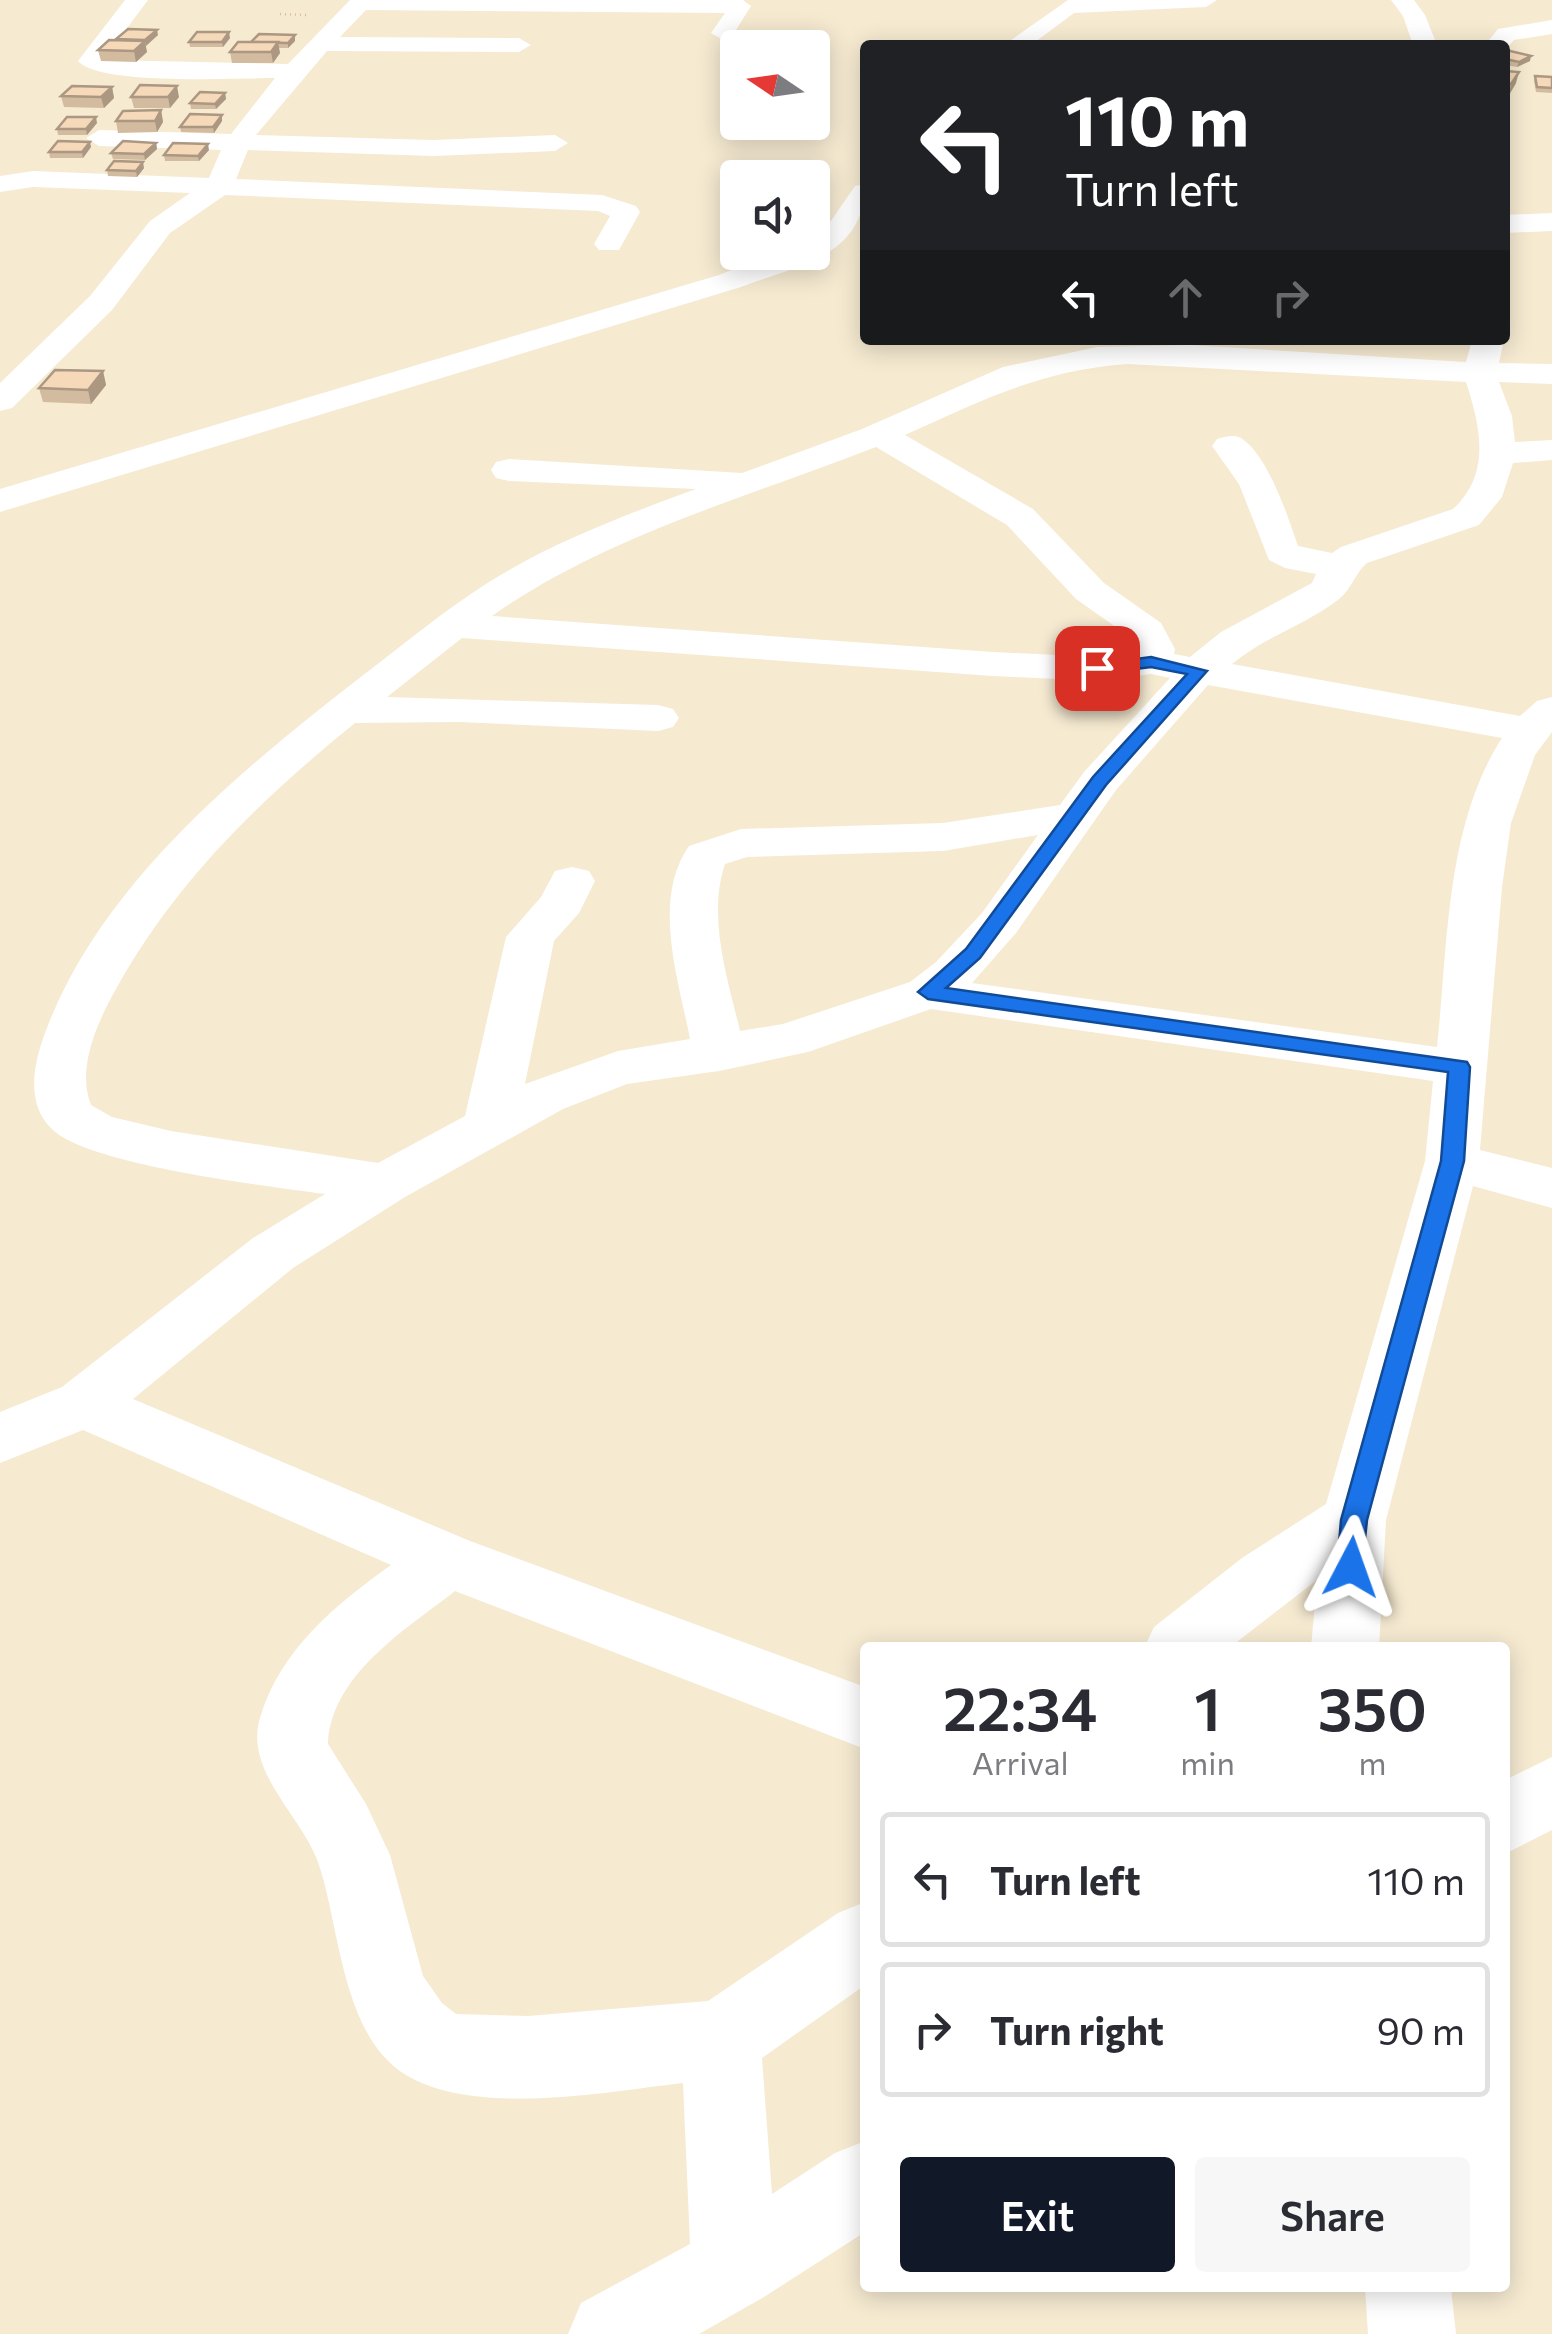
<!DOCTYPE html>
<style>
:root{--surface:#fff;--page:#f7f7f7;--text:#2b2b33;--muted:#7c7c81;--line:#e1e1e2;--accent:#111827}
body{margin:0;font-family:Commissioner,sans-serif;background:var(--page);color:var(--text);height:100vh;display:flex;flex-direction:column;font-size:38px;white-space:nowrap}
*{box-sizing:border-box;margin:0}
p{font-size:32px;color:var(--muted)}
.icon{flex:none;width:55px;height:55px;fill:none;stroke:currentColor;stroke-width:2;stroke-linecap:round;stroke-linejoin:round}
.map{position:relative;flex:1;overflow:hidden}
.sheet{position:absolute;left:860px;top:1642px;width:650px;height:650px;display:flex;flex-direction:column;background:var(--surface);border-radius:10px;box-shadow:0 5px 25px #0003}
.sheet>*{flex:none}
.top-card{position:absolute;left:860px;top:40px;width:650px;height:305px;border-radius:10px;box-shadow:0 5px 25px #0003;background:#202124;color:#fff;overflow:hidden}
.needle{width:65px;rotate:283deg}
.tools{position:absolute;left:720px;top:30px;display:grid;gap:20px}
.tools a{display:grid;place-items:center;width:110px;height:110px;border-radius:10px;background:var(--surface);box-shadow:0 5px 25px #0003;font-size:50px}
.pin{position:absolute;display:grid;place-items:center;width:85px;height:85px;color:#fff;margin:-42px;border-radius:20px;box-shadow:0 5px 15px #0006}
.me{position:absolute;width:110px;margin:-55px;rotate:4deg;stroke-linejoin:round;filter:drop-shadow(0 0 8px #0008)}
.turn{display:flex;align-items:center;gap:35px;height:210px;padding:0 40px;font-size:45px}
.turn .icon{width:130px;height:130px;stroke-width:2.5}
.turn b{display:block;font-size:70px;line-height:85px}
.lanes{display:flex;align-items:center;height:95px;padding:0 40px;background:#0003;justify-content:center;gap:50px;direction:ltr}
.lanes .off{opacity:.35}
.eta{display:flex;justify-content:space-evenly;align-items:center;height:170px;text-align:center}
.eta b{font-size:60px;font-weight:600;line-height:70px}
.primary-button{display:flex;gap:20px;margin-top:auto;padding:20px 40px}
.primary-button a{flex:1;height:115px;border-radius:10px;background:var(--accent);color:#fff;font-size:40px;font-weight:600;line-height:115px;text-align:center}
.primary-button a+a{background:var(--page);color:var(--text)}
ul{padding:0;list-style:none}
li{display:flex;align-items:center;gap:30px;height:135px;margin:0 20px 15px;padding:0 20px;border:5px solid var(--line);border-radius:10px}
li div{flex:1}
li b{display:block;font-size:38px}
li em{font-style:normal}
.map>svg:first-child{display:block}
.residential{fill:#f6ead1;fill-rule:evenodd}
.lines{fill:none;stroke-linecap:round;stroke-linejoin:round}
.path{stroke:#dabd9c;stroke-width:2.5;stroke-dasharray:1 4;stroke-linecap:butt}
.minor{fill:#fff;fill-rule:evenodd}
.wall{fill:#d3bb9f}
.shaded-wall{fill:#ac9882}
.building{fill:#f5d9b9;stroke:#ac9882;stroke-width:2.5}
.route{fill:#1a73e8;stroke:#114b97;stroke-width:2.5}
</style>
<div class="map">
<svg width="1552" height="2334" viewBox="0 0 1552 2334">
<rect width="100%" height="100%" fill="#fdf7e3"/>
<path class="residential" d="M0 0H1552V2334H0ZM865 45H1505V340H865ZM738 48H812V122H738ZM738 178H812V252H738ZM865 1648H1505V2288H865Z"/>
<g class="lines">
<polyline class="path" points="280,14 307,15"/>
<g class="minor">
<path d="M125 0H148L104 59 107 60 288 64 350 0H743L751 6 731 38 723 40 711 33 725 13 366 10 340 37 519 38 531 45 519 52 327 51 256 135 434 140 555 135 568 143 555 151 434 156 248 150 236 179 602 195 636 206 640 212 619 250H599L594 244 610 216 598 211 225 195 170 233 112 310 12 408 0 411V383L90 296 150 221 190 193 33 187 0 192V176L33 171 209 178 221 150 99 146 86 138 99 130 231 134 275 78C238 78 99 86 78 61Z"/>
<polygon points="1068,0 1217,0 1206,7 1074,13 1031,45 1004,45"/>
<polygon points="1391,0 1414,0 1425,15 1437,45 1413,45 1403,16"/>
<polygon points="1552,20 1552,34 1514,40 1505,50 1505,45 1485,45 1498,29"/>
<path d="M865 184C865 257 798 265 741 287L0 512V489L719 275 779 252H812V237L826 228 855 186Z"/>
<polygon points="1552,213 1552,231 1505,233 1505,215"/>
<path d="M1472 340H1504L1499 363 1552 364V384L1499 382 1512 416 1515 442 1552 440V460L1513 463 1502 497 1479 525 1367 563C1355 573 1351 590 1339 599 1306 625 1264 637 1232 664L1520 716 1537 701 1552 697V732L1535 755 1511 823 1502 887 1480 1150 1552 1168V1208L1473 1186 1386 1520 1379 1648H1311L1317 1580 1229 1648H1144L1154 1627 1242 1558 1326 1504 1425 1161 1433 1081 931 1009 808 1052 719 1071 627 1084 563 1109 405 1197 293 1268 133 1399 470 1541 865 1687V1749L455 1591C405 1630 331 1675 328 1744L366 1804 390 1855 423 1976 442 2003 456 2014 528 2016 708 2001 838 1913 865 1902V1985L762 2058 772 2194 835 2153 865 2141V2232L764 2297 699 2334H568L581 2303 690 2244 683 2083C605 2092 476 2117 406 2075 341 2036 340 1925 318 1862 301 1815 244 1771 260 1718 280 1650 335 1605 391 1565L83 1430 0 1463V1412L62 1387 253 1238 325 1194C268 1186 95 1166 54 1131 25 1106 33 1065 45 1033 100 884 241 770 362 676 404 644 445 610 489 582 553 542 625 515 696 489L509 481 496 478 491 470 496 462 509 459 742 473 862 429 1003 367 1097 347 1190 345 1466 362ZM1128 364 1466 382C1480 426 1492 473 1453 509L1341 547 1332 553 1298 546C1288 517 1268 455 1241 438 1233 434 1224 437 1217 439L1212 446 1239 484 1269 560 1285 568 1316 574 1312 583 1221 632 1190 657 1174 654 1175 649 1161 623 1104 583 1033 509 905 435C982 400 1042 370 1128 364ZM876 447 1007 525 1076 599 1130 637 1134 652 1097 657 993 652 492 616C607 535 746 498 876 447ZM462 638 993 676 1097 681 1151 674 1170 678 1084 772 1060 805 943 823 741 829 689 846C651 900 679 981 690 1039L618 1051 525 1084 554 941 579 913 595 881 589 871 572 867 555 871 541 897 506 937 465 1116 378 1163 171 1131 112 1117 91 1105C76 1068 98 1021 116 989 176 881 260 800 355 723L460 722 658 731 673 727 679 718 673 709 658 705 387 697ZM1208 685 1502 738C1445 826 1448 946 1437 1047L972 983 1016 933 1116 790ZM1038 835 982 913 936 962 910 982 783 1024 740 1031C728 980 707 917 725 864L747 857 943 851Z"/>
<polygon points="1552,1757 1552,1830 1505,1854 1505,1780"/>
<polygon points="1365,2288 1451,2288 1456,2334 1368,2334"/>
</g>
</g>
<g class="wall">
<polygon points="158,35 145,46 147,52 136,62 101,61 98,50 116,41 116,39"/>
<polygon points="230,38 223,47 190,47 189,42"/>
<polygon points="295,41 288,48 279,48 280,53 273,63 232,63 230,52 238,42"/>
<polygon points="1505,51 1530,61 1517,67 1505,65"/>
<polygon points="1505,71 1516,83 1509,95 1505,94"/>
<polygon points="1535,76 1552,77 1552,93 1536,92 1534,81"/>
<polygon points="112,87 114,98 104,108 64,107 61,96"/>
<polygon points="225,93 226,99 216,109 191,109 190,103"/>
<polygon points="131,97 179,97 170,108 134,108"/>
<polygon points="161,110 163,122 157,132 118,133 116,121"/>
<polygon points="222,115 222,121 214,133 181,132 180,127"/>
<polygon points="97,123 87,135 58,135 57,129"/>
<polygon points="156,143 157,149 145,160 113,159 111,153"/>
<polygon points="91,147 83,158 50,158 49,152"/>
<polygon points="209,150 199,161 165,161 164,155"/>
<polygon points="144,168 137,177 108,176 107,170"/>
<polygon points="103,371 106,385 91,404 43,402 39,388"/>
</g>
<g class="shaded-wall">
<polygon points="157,30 158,35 146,46 145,40"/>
<polygon points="229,32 230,38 223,47 222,42"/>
<polygon points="295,35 295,41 288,48 288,43"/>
<polygon points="145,41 147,52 136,62 134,51"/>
<polygon points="278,42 280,53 273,63 271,52"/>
<polygon points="1531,56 1530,61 1517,67 1519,62"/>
<polygon points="1519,72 1516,83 1509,95 1511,84"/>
<polygon points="177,86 179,97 170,108 168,97"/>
<polygon points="112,87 114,98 104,108 101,97"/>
<polygon points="225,93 226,99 216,109 215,104"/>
<polygon points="161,110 163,122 157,132 155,121"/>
<polygon points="222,115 222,121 214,133 213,127"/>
<polygon points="96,117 97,123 87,135 86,129"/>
<polygon points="90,142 91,147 83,158 82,152"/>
<polygon points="156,143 157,149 145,160 144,154"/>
<polygon points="208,144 209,150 199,161 198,156"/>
<polygon points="143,162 144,168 137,177 136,171"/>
<polygon points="103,371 106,385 91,404 88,390"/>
</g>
<g class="building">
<polygon points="128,29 157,30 145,40 116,39"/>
<polygon points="197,32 229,32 222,42 189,42"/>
<polygon points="259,34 295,35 288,43 251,42"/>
<polygon points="109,40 145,41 134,51 98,50"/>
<polygon points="238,42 278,42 271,52 230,52"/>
<polygon points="1506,50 1531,56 1519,62 1505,59"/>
<polygon points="1505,71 1519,72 1511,84 1505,83"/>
<polygon points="1535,76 1552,77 1552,88 1537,87"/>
<polygon points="140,85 177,86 168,97 131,97"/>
<polygon points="72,86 112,87 101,97 61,96"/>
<polygon points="200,92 225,93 215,104 190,103"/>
<polygon points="161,110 155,121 116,121 123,111"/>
<polygon points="190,114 222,115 213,127 180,127"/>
<polygon points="67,117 96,117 86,129 57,129"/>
<polygon points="58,141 90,142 82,152 49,152"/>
<polygon points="123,141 156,143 144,154 111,153"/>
<polygon points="173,143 208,144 198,156 164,155"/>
<polygon points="114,161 143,162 136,171 107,170"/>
<polygon points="55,370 103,371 88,390 39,388"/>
</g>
<polygon class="route" points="1151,657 1207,671 1106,785 980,958 946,988 1467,1062 1470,1067 1464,1161 1367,1520 1361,1575 1351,1578 1341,1575 1337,1567 1341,1520 1441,1161 1448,1072 928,999 918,992 966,949 1093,777 1187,674 1151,667 1097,674 1089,668 1091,665"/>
</svg>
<div class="tools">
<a><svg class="needle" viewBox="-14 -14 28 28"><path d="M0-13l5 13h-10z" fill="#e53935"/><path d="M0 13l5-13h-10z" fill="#7c7c81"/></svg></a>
<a><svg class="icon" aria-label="sound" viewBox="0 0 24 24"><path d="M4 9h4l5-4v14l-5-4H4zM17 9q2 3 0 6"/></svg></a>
</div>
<div class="pin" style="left:1097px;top:668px;background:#d93025"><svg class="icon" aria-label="arrive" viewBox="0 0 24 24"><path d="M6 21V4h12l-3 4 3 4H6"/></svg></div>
<svg class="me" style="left:1351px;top:1567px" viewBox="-20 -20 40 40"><path d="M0-17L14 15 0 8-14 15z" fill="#1a73e8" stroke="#fff" stroke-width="4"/></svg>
<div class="top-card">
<div class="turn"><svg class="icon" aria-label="left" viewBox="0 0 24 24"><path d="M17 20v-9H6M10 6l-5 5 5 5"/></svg><div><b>110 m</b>Turn left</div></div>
<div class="lanes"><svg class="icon" aria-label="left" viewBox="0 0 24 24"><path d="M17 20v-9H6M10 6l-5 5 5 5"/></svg><svg class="icon off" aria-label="ahead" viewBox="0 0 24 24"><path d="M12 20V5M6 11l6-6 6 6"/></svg><svg class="icon off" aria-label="right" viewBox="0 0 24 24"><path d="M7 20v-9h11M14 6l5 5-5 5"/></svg></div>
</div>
<section class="sheet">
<div class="eta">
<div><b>22:34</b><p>Arrival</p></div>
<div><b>1</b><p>min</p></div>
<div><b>350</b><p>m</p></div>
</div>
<ul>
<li><svg class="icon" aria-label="left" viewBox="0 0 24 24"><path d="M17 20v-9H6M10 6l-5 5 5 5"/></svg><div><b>Turn left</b></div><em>110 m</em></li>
<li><svg class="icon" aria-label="right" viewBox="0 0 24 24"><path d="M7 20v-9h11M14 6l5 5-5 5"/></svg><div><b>Turn right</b></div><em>90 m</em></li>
</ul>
<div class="primary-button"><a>Exit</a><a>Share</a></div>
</section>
</div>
